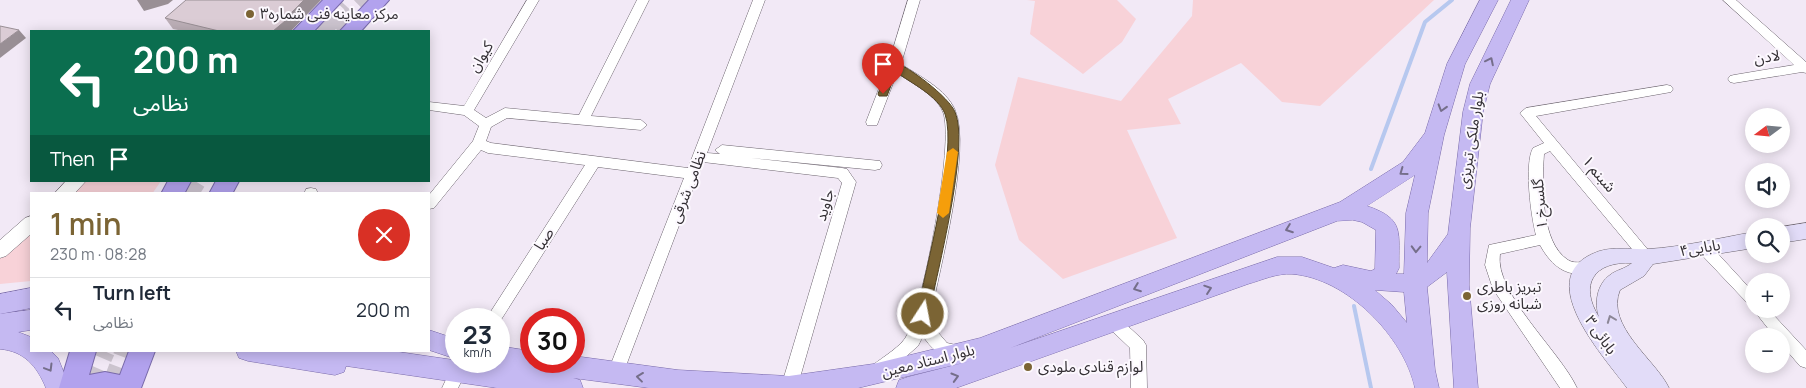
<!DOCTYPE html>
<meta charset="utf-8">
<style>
:root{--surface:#fff;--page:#f6f6f7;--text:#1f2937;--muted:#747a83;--line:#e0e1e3;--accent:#7b6434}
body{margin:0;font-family:Manrope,"Noto Sans Arabic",sans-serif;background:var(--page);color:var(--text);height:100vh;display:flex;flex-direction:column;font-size:19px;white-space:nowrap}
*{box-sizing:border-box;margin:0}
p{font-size:16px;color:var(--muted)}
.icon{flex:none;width:28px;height:28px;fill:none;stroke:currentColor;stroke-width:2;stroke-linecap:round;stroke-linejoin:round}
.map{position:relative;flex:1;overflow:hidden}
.drawer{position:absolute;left:30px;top:192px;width:400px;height:160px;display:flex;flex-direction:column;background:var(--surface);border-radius:0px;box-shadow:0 2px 12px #0003}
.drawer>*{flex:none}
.banner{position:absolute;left:30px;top:30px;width:400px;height:152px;border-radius:0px;box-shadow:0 2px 12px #0003;background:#0b6e4f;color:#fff;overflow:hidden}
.needle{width:32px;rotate:254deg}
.tools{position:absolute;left:1745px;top:108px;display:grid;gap:10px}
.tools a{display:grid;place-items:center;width:45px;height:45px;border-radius:50%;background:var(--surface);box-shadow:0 2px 12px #0003;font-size:25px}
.speed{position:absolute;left:445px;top:308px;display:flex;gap:10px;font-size:25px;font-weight:700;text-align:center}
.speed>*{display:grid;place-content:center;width:65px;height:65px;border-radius:50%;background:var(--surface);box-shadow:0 2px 12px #0003;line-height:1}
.speed small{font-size:12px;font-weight:400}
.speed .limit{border:8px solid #d22;background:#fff;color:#111}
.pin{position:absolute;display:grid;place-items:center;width:42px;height:42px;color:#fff;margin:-51px -21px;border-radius:50% 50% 50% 0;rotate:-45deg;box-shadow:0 0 5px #0007}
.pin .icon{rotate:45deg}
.me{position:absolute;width:55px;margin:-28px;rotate:11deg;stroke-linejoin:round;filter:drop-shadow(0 0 4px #0008)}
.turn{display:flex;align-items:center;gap:18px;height:105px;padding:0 20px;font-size:22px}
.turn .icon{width:65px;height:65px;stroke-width:2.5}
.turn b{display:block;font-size:35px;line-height:42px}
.then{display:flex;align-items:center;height:48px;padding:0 20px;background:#0003;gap:10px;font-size:19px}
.round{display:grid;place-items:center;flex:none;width:52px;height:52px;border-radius:26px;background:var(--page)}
.summary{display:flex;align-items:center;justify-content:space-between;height:85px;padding:0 20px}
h1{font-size:30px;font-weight:600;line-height:38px;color:var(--accent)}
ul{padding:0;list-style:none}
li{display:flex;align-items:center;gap:15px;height:65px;padding:0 20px;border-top:1px solid var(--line)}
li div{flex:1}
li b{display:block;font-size:19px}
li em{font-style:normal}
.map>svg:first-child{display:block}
.green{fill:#f8d2d8}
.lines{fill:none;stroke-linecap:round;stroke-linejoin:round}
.stream{stroke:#b7c8ef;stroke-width:4}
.trunk-tunnel{stroke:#ccc4cf;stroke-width:22;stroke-dasharray:22 11;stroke-linecap:butt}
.minor-casing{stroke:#6b636d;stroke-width:1}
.tertiary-casing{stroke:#6b636d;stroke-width:1}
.secondary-casing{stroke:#6b636d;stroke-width:1}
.primary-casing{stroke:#796aaa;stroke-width:1}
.trunk-casing{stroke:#796aaa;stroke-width:2}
.minor{fill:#fff;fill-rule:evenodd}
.tertiary{fill:#fff;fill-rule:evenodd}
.secondary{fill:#e2dcf8;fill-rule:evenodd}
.primary{fill:#c5b9f2;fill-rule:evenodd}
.trunk{fill:#b2a2ee;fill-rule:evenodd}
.wall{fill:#bcafb7}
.shaded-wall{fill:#998f95}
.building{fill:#dbccd5;stroke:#998f95}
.oneway{stroke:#756e8a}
.oneway2{stroke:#8b8696}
.route{fill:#7b6434;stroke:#504122}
.slow{fill:#f59e0b}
.poi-dot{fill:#7b6434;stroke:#fcf8fe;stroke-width:2}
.labels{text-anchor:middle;stroke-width:4;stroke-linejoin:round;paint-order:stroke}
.poi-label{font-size:15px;fill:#343035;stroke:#fcf8fe;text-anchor:start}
.street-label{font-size:15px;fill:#343035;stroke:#fcf8fe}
</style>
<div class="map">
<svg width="1806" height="388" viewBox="0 0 1806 388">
<rect width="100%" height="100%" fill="#f2e9f6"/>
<g class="green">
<polygon points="1027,0 1117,0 1136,19 1122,42 1083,74 1030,34 1035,1"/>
<polygon points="1193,0 1434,0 1320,106 1282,102 1241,63 1168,99 1181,124 1127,130 1177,238 1063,279 1019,240 995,165 1018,77 1121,101 1192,16"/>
<polygon points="80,181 161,181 152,194 66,194"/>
<polygon points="31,226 31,281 0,284 0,254"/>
</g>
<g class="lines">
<g class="stream">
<polyline points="1371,169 1425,22 1452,0"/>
<polyline points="1354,306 1371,388"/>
</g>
<g class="trunk-tunnel">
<polyline points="319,31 344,4"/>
<polyline points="338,31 370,0"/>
<polyline points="187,194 195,181"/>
<polyline points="88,388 104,351"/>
<polyline points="112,388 126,351"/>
</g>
<g class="minor-casing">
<g id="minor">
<polygon points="527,0 539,0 474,110 486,118 505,108 579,115 637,0 649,0 591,116 641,120 647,125 641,130 507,118 491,127 486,141 491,143 688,168 753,0 765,0 707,153 720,154 715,150 722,145 880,161 882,165 880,169 875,170 751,158 842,168 847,169 856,182 797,388 781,387 842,183 838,178 703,162 621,379 615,381 609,379 607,374 684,178 598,167 499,323 499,319 486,319 585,165 488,153 481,150 434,208 429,209 429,195 473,141 479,126 464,115 429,110 429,102 464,106"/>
<path d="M908 0H920L901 64C919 76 946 89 955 110 972 148 939 271 931 314L936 330 947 343 965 347 967 352 965 357C946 363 932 350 923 336L918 346 885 375 879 377 873 375 871 370 873 365C883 357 902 346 907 335 923 305 955 142 943 112 936 95 912 83 897 73L877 125H867L866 122 888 65Z"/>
<polygon points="1723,0 1736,0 1806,62 1806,73 1802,72 1734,83 1730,82 1728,79 1730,76 1734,75 1794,65"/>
<path d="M1667 85 1671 86 1673 89 1671 92 1536 116 1654 257 1652 261H1642L1550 151 1544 154C1542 183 1540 242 1568 260 1576 265 1586 260 1594 263L1596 267 1594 271C1569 280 1552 267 1540 245L1500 254C1494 293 1560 351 1577 388H1560L1493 289 1485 265 1489 245 1536 235C1531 217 1524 164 1533 148L1544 143 1520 113 1526 108Z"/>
<polygon points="311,188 316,189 318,194 304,194 306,189"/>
<polygon points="1704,242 1709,244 1754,293 1754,309 1768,309 1806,350 1806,368 1800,366 1781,344 1781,336 1774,336 1752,308 1699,252 1697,248 1699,244"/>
<polygon points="1113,316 1118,317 1143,340 1146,345 1147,388 1131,388 1130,348 1108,327 1105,322 1108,317"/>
<polygon points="458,365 464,367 466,372 458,388 442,388 452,367"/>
</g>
</g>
<g class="tertiary-casing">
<g id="tertiary">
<polygon points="66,181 86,181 74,194 54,194"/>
<polygon points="31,216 31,234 6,256 0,258 0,240 25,218"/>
</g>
</g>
<g class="secondary-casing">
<g id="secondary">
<polygon points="1806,223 1806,239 1781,243 1781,227"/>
<path d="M1754 232V248L1653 264 1644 276 1620 290C1605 326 1656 360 1669 388H1627C1606 359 1533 281 1592 254 1610 245 1630 250 1648 249 1683 247 1719 238 1754 232ZM1632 263C1625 269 1616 270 1610 275 1597 284 1594 303 1599 317 1579 285 1593 261 1632 263Z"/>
</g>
</g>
<g class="primary-casing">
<g id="primary">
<path d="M1480 0H1498L1465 64 1444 135 1428 213 1427 263 1448 234 1463 112 1470 84 1511 0H1529L1490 84 1483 112 1470 228 1469 285 1478 388H1454L1447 272 1427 287 1435 370 1439 388H1415C1404 337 1347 278 1292 274 1277 273 1262 280 1248 284L956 388H896L899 380 908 377 971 361 858 388H649L573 378 580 380 583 388H497L346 366 344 372 335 375 248 361 239 358 236 351H392L495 366 489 361H499V346L531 351V361H574V356L678 370 789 376 873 364 980 338 1340 202 1403 162 1425 133 1447 64ZM1415 175 1406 213 1404 274H1396L1399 268C1398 233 1406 219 1367 206ZM1353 220 1362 222 1376 230 1375 269 1371 271 1343 265 1334 268 1302 257H1277L1010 348 1337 221ZM1375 290 1404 292 1407 323 1392 305Z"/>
<polygon points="31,288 31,308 0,314 0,294"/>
<path d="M31 310V330L18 332 31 337V351H51L58 358 70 388H46C37 366 24 351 0 349V314Z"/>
<polygon points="429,330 456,339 456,359 429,350"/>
</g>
</g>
<g class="trunk-casing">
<g id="trunk">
<polygon points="323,0 343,0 314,31 293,31"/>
<polygon points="369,0 389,0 361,31 340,31"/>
<polygon points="168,181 191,181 184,194 161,194"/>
<polygon points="216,181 239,181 232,194 209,194"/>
<polygon points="70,351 96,351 89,375 105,372 120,375 129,351 155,351 141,388 59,388"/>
</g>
</g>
<use href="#minor" class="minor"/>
<use href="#tertiary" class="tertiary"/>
<use href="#secondary" class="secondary"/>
<use href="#primary" class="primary"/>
<use href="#trunk" class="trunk"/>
</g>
<polygon class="wall" points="165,18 292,30 292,31 183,31 173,29"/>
<g class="shaded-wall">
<polygon points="137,0 173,0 168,4 144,11"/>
<polygon points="304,0 321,0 292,30 292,31 273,31"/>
<polygon points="19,30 26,38 0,58 0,44"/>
</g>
<g class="building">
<polygon points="186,0 304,0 285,19 285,21 273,31 219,31 165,18"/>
<polygon points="0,26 19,30 0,44"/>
</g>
<defs><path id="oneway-chevron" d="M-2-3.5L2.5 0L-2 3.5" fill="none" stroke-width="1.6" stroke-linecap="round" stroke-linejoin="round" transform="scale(1.25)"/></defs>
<g class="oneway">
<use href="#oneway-chevron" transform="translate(1490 61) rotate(-64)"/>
<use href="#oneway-chevron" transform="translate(1442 108) rotate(107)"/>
<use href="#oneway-chevron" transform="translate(1403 172) rotate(144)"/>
<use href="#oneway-chevron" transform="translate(1289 229) rotate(160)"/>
<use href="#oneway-chevron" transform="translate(1416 249) rotate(92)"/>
<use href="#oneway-chevron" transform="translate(1137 288) rotate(159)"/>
<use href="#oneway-chevron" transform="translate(1208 289) rotate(-19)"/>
<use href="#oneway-chevron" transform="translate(49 368) rotate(59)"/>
<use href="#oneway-chevron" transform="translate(640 377) rotate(-173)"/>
<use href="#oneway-chevron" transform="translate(955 377) rotate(-16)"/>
</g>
<use class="oneway2" href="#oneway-chevron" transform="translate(1611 319) rotate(-111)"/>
<path class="route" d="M894 62C908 66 949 97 955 112 970 147 937 272 929 314L923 319 917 314C925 271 958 150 945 114 938 96 911 83 896 72L887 96H879L878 94 889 65Z"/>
<polygon class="slow" points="953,148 958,152 949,213 943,218 937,213 947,152"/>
<g class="poi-dot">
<circle cx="250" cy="14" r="5"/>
<circle cx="1467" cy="296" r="5"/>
<circle cx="1028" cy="367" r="5"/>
</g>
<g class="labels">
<g class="poi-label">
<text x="260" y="19">مرکز معاینه فنی شماره۳</text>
<text x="1477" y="292">تبریز باطری<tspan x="1477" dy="17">شبانه روزی</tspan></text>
<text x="1038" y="372">لوازم قنادی ملودی</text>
</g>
<g class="street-label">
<text transform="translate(481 57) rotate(-59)" y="5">کیوان</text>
<text transform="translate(1767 57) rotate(-9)" y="5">لادن</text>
<text transform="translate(1471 140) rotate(-81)" y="5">بلوار ملکى تبریزى</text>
<text transform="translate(1599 174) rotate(50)" y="5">شبنم ۱</text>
<text transform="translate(688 187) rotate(-69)" y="5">نظامی شرقی</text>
<text transform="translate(1540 204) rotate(-95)" y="5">گلسرخ ۱</text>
<text transform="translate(825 205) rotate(-74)" y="5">جاوید</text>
<text transform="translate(544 239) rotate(-57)" y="5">صبا</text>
<text transform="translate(1700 248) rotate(-9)" y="5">بابایی۴</text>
<text transform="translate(1601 335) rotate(55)" y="5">بابائی ۳</text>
<text transform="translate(928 361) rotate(-14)" y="5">بلوار استاد معین</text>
</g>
</g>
</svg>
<div class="tools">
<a><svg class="needle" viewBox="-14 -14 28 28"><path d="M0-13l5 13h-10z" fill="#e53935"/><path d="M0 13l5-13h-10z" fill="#747a83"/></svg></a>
<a><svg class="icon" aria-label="sound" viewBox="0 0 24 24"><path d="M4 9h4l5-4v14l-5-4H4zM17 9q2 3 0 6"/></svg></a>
<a><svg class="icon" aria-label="search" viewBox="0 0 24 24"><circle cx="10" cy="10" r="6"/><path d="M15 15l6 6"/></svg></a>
<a>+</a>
<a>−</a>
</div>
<div class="speed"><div>23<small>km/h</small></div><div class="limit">30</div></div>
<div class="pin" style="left:883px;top:94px;background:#d93025"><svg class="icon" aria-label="arrive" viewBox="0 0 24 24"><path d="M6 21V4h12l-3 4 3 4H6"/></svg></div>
<svg class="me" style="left:923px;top:314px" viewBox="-20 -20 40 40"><circle r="17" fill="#7b6434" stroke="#fff" stroke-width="3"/><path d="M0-11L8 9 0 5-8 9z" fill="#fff"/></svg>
<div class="banner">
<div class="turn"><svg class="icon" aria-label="left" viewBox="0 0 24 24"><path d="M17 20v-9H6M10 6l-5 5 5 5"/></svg><div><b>200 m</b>نظامی</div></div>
<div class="then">Then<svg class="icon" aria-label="arrive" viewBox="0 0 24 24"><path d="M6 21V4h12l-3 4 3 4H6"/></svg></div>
</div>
<section class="drawer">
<div class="summary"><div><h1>1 min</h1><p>230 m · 08:28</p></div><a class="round" style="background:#d93025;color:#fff"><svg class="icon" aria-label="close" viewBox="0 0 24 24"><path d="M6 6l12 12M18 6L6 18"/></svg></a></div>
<ul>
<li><svg class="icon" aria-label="left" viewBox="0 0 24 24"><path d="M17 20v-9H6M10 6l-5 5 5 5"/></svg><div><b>Turn left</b><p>نظامی</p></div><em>200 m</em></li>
</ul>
</section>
</div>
